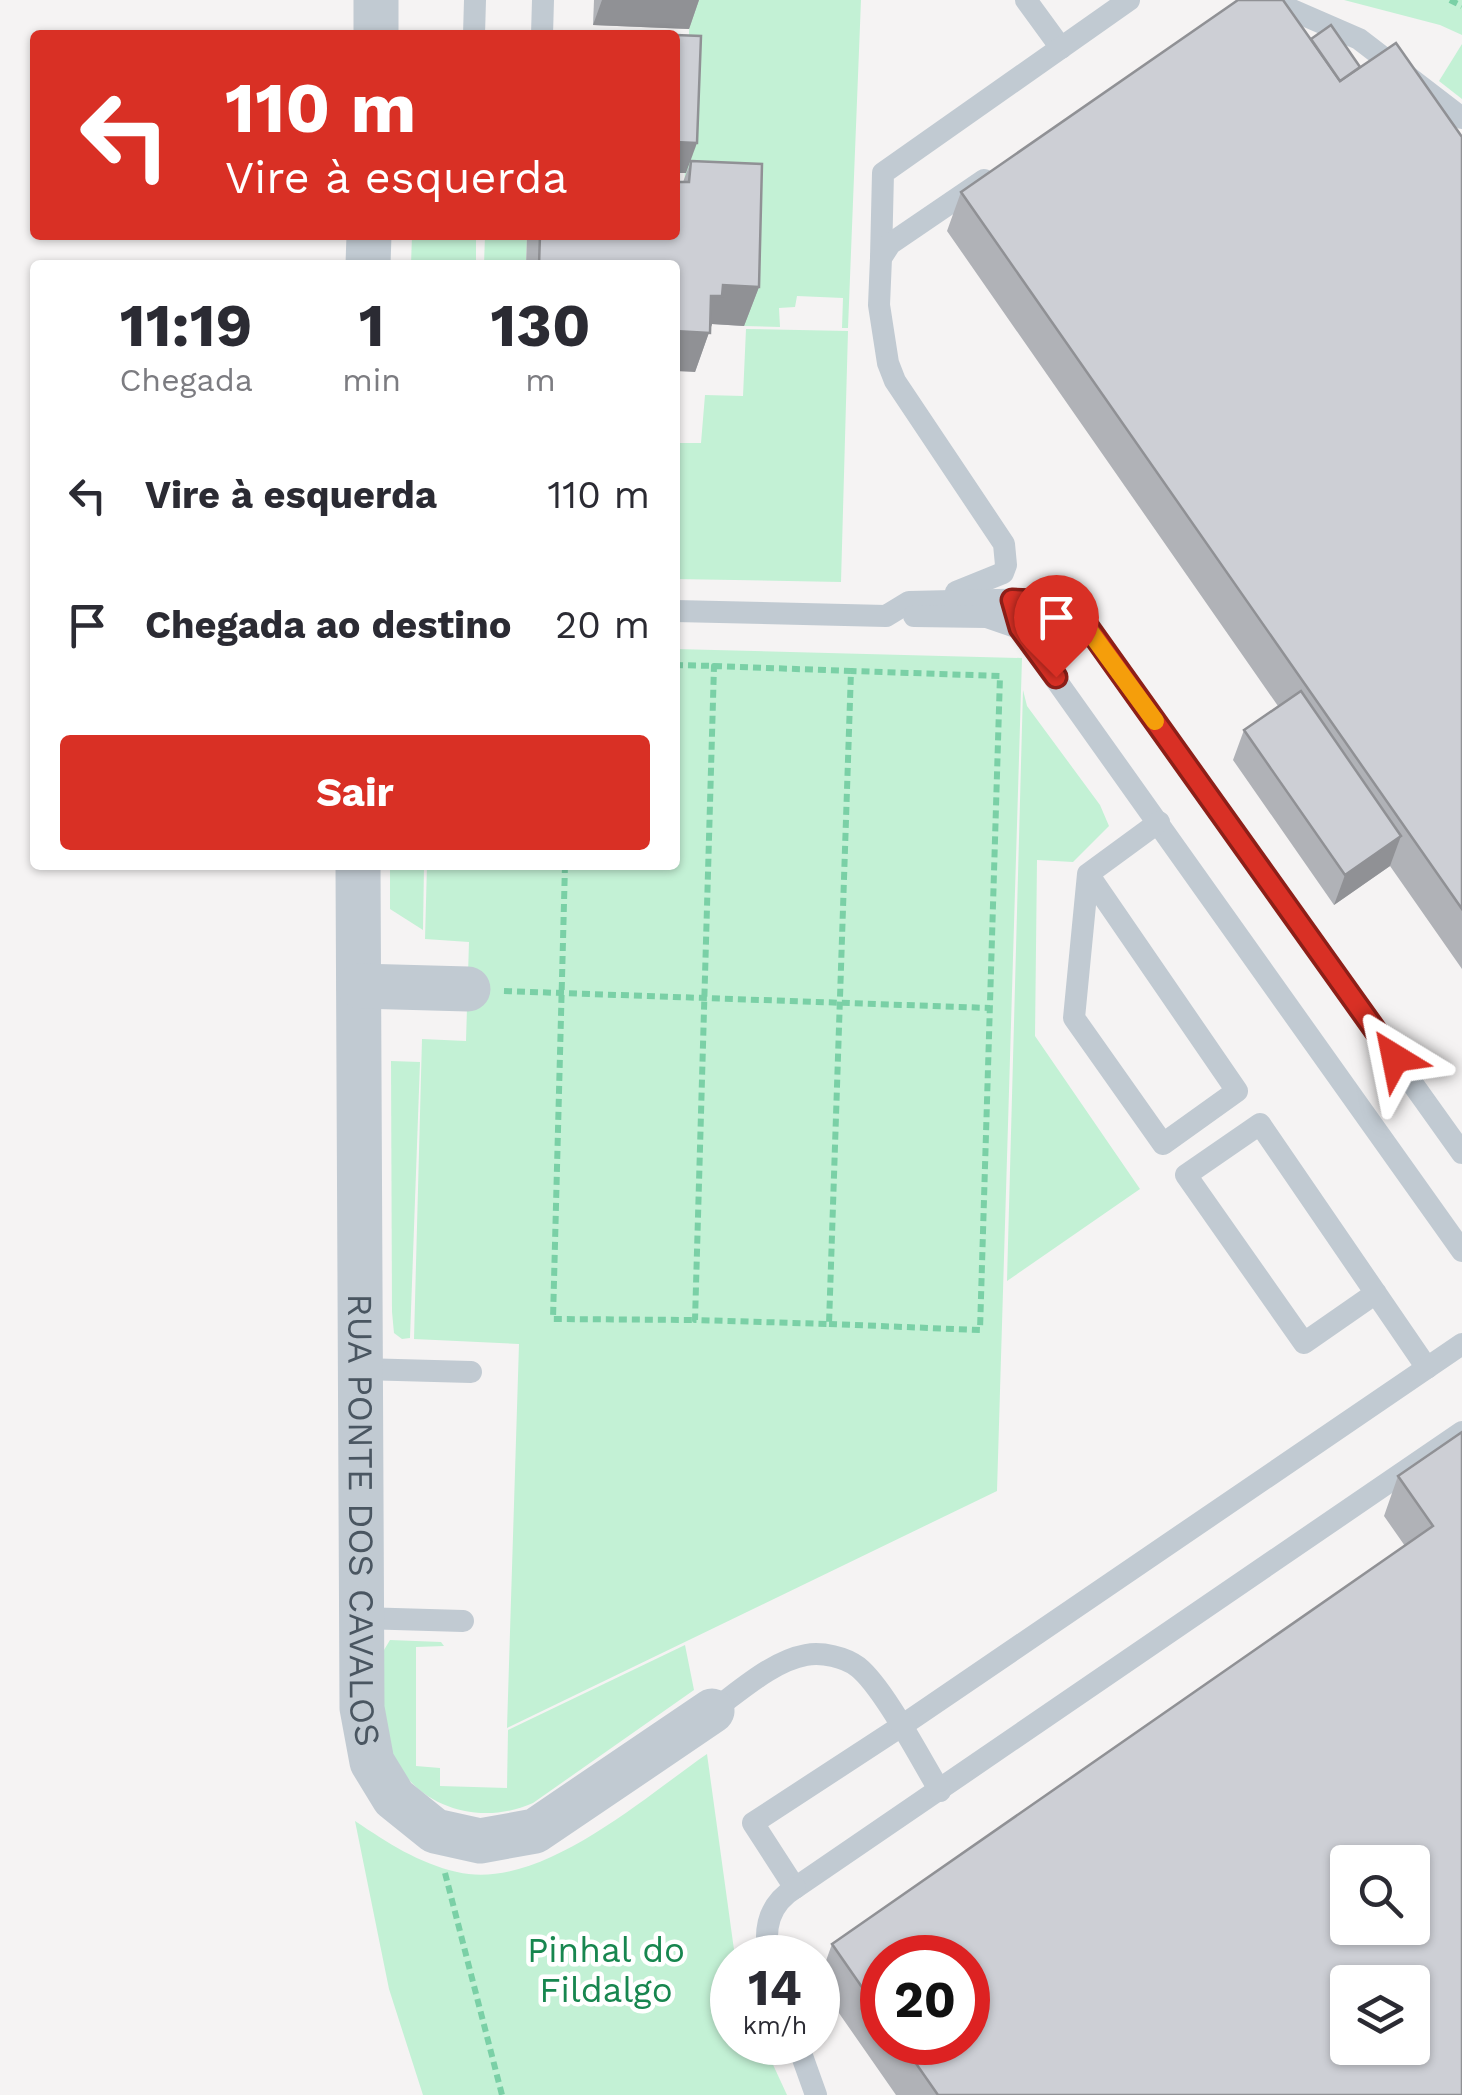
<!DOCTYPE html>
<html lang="pt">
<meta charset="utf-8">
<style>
:root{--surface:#fff;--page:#f7f7f7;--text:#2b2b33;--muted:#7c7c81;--accent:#d93025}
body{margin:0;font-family:"Work Sans",sans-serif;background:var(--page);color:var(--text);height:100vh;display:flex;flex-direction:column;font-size:38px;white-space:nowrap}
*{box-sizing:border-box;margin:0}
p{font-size:32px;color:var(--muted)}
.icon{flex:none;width:55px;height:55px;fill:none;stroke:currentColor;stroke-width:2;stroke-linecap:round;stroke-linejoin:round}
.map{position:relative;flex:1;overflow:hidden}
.panel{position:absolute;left:30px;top:260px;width:650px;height:610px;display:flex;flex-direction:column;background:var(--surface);border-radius:10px;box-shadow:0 2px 8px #0004}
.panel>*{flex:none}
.banner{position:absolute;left:30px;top:30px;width:650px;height:210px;border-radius:10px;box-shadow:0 2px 8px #0004;background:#d93025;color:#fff;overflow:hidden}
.controls{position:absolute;left:1330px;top:1845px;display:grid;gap:20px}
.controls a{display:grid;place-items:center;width:100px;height:100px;border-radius:10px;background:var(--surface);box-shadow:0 2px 8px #0004;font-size:50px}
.speed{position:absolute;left:710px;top:1935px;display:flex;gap:20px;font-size:50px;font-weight:700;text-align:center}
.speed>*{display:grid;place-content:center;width:130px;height:130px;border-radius:50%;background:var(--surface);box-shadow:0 2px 8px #0004;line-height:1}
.speed small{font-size:25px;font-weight:400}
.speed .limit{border:15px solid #d22;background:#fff;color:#111}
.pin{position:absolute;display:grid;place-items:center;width:85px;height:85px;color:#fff;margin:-102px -42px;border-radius:50% 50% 50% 0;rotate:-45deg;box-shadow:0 0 10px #0007}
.pin .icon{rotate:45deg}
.me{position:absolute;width:110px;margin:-55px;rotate:325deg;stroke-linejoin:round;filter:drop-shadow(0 0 8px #0008)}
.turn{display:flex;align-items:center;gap:35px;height:210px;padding:0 30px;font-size:45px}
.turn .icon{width:130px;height:130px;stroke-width:2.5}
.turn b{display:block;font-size:70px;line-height:85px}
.eta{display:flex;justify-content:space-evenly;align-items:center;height:170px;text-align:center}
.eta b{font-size:60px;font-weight:700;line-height:70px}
.button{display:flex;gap:20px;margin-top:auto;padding:20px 30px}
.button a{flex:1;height:115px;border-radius:10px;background:var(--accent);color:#fff;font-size:40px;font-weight:700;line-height:115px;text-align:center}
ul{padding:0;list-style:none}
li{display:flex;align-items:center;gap:30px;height:130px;padding:0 30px}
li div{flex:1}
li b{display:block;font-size:38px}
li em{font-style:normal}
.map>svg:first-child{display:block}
.green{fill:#c3f1d5}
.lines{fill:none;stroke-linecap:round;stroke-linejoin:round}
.path{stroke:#7ad0a6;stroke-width:6;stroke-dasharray:8 5;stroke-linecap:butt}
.lane{stroke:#c1cad2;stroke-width:22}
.street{stroke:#c1cad2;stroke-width:45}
.wall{fill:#b0b2b7;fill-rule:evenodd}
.shaded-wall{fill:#909195}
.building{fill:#cdcfd5;stroke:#909195;stroke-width:2.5;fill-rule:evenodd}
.route-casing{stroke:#8d1f18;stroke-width:25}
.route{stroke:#d93025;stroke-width:18}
.slow{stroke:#f59e0b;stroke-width:18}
.labels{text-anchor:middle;stroke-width:9;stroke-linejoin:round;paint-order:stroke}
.street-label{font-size:35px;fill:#4a5661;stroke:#fff}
.park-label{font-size:35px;fill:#17864f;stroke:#fff}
</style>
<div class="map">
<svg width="1462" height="2095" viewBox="0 0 1462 2095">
<rect width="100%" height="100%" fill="#f5f3f3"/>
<g class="green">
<polygon points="690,0 861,0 848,328 842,328 843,298 797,296 795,307 779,308 780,327 744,326 748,204 684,200"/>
<polygon points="1344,0 1462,0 1462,35 1440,25"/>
<polygon points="1462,44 1462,99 1439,81"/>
<polygon points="412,235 476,235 476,265 411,265"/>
<polygon points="485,235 527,235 526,265 484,265"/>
<polygon points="746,329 848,331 841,582 675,579 675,443 701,443 705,395 743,396"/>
<polygon points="675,649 1022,658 997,1491 507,1728 519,1344 414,1339 422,1039 466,1041 469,942 425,939 427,865 675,865"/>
<polygon points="1023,690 1027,706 1100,805 1109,826 1073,862 1037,860 1035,1036 1140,1189 1007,1281"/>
<polygon points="390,865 424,865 423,930 390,909"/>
<polygon points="391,1061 420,1062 410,1338 402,1339 394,1333 392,1312"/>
<path d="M390 1640 441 1642 444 1646 416 1647V1766L440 1768V1786L507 1788 508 1730 685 1645 694 1690 533 1803C470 1831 397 1799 383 1728 379 1704 383 1675 384 1650Z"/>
<path d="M707 1754 735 1957 732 2042 763 2043 787 2095H423L389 1989 355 1821C388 1843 418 1863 457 1872 539 1892 643 1798 707 1754Z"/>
</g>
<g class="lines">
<g class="path">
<polyline points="1450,0 1462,6"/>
<polyline points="675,665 714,666"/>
<polygon points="714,666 851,671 829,1324 695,1320"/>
<polyline points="565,865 553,1319 695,1320"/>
<polyline points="504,991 990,1008"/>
<polyline points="829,1324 980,1330 1000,676 851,671"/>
<polyline points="445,1873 502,2095"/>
</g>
<g class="lane">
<polyline points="1026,0 1061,48"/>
<polyline points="1269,0 1359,39 1462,118"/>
<polyline points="474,35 475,0"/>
<polyline points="542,35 543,0"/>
<polyline points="881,258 883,173 1129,0"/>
<polyline points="956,592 1003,573 1006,565 1004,544 895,381 888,363 879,305 881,258 890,244 984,180"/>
<polyline points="675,611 886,616 909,602 1046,599 1062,602 1073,608 1462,1153"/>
<polyline points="914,616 987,617 1019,628 1462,1251"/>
<polyline points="1088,874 1074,1018 1163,1144 1237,1091 1088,874 1159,822"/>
<polyline points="1376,1293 1304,1343 1186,1175 1260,1124 1427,1368"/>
<polyline points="1462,1344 900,1727 753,1823 795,1888 1462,1432"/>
<polyline points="361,1369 471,1372"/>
<polyline points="361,1618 463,1621"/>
<path d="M712 1711C739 1692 772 1661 806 1655 822 1652 845 1657 858 1667 884 1688 921 1760 940 1791"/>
<path d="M769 1958C763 1928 769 1904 795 1888"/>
<polyline points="797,2042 816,2095"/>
</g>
<g class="street">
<polyline points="376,35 376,0"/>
<polyline points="368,265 369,235"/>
<path id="s1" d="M358 865 362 1708 372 1762 394 1798 435 1831 480 1841 535 1831 712 1711"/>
<polyline points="359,986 468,989"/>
</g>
</g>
<g class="wall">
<polygon points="594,0 699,0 689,29 593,25"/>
<polygon points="1311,39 1360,67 1462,137 1462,969 1390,866 1334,905 1233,760 1244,730 1278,706 947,231 961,192"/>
<polygon points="691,161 759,287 744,326 712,324 695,372 675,265 526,265 527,235 675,235 683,182"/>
<path d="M1462 1432V2095H896L818 1983 832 1944 1405 1546 1384 1516 1398 1476ZM882 1958 968 2042H882Z"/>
</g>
<g class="shaded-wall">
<polygon points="602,0 699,0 689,29 593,25"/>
<polygon points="675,142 697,143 686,173 675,173"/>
<polygon points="723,285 759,287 744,326 712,324 695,372 675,371 675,331"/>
<polygon points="1401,836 1390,866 1334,905 1345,875"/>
</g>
<g class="building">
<polygon points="1238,0 1283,0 1340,81 1396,43 1462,137 1462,909 961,192"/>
<polygon points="1331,25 1360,67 1340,81 1311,39"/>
<polygon points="606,33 674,35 606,35"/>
<polygon points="675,35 701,36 697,143 675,142"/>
<polygon points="691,161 762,164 759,287 723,285 722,296 711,296 710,333 675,331 675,265 539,265 540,235 675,235 675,182 689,182"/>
<polygon points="1301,691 1401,836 1345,875 1244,730"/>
<path d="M1462 1432V2095H938L901 2042H968V1958H882V2016L832 1944 1433 1526 1398 1476ZM1348 1862H1412V1928H1348ZM1348 1982H1412V2048H1348Z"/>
</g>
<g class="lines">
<g class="route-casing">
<polyline id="route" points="1056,677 1020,628 1012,600 1062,602 1080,616 1395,1058"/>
</g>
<use href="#route" class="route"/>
<polyline class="slow" points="1072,607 1155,721"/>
</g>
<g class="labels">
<g class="street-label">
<text dy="12" stroke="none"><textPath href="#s1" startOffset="655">RUA PONTE DOS CAVALOS</textPath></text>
</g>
<g class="park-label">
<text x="606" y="1962">Pinhal do<tspan x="606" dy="40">Fildalgo</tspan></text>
</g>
</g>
</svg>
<div class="controls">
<a><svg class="icon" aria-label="search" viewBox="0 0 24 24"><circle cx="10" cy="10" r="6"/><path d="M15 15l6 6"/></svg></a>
<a><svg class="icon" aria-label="layers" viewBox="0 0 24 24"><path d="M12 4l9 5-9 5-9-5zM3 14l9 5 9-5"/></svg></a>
</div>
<div class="speed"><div>14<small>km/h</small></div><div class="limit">20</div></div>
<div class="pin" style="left:1056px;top:677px;background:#d93025"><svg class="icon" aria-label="arrive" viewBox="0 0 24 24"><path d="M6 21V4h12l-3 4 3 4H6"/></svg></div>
<svg class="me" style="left:1395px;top:1058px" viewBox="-20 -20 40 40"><path d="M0-17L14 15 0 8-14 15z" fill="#d93025" stroke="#fff" stroke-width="4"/></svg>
<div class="banner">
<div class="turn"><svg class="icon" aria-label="left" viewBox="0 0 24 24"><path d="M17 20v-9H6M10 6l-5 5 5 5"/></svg><div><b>110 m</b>Vire à esquerda</div></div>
</div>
<section class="panel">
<div class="eta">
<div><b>11:19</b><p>Chegada</p></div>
<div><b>1</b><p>min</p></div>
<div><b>130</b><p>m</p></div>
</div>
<ul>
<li><svg class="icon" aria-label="left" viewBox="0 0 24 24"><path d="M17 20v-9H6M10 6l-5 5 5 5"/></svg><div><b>Vire à esquerda</b></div><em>110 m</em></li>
<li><svg class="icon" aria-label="arrive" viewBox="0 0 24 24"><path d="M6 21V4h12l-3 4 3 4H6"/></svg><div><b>Chegada ao destino</b></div><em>20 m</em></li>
</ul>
<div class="button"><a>Sair</a></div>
</section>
</div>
